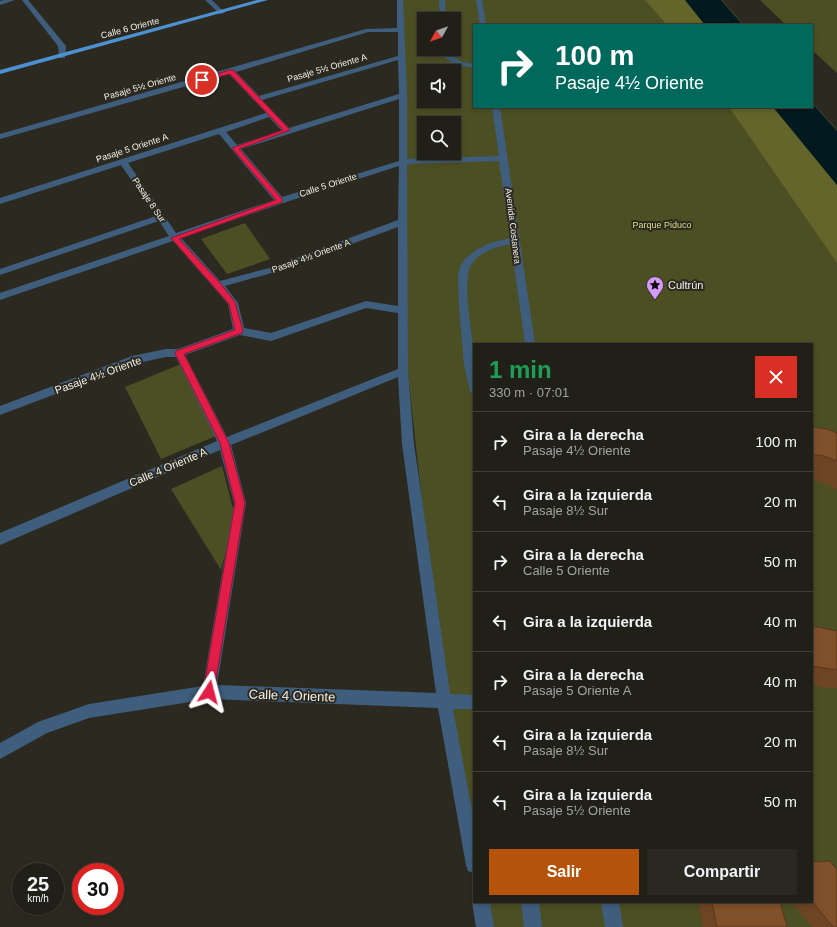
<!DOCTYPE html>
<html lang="es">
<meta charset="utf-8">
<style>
:root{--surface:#212018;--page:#292821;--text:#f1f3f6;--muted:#a2a3a2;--line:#3e3e37;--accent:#b45309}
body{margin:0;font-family:Arial,sans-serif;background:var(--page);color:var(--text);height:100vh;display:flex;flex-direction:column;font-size:15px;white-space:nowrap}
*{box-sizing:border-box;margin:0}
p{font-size:13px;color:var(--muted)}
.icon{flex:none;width:22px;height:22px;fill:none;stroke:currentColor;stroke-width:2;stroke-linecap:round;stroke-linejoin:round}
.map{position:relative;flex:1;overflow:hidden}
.panel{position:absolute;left:473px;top:343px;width:340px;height:560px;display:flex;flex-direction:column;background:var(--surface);border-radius:0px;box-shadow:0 2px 6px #0003,0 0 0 1px var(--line)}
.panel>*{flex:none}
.guide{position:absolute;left:473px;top:24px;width:340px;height:84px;border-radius:0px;box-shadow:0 2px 6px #0003,0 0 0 1px var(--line);background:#00695c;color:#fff;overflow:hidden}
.needle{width:26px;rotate:230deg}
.fabs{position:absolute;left:417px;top:12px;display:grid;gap:8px}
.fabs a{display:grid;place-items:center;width:44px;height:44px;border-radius:0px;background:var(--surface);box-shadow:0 2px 6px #0003,0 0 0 1px var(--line);font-size:20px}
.speed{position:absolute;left:12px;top:863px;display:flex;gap:8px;font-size:20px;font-weight:700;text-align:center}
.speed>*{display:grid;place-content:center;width:52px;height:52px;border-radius:50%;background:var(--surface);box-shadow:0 2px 6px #0003,0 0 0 1px var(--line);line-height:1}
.speed small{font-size:10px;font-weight:400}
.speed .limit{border:6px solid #d22;background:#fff;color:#111}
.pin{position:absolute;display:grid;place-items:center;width:34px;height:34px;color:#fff;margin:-17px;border:2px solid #fff;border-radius:50%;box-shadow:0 1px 4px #0007}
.me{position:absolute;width:44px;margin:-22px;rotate:9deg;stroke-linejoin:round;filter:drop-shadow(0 0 3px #0008)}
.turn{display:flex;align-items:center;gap:14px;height:84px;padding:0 16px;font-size:18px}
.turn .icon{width:52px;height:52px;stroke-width:2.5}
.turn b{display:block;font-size:28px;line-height:34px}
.round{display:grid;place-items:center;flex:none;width:42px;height:42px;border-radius:0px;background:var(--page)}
.overview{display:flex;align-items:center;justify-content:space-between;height:68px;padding:0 16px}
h1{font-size:24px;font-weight:600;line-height:30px;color:#1e9e55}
.button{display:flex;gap:8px;margin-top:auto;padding:8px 16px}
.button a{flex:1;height:46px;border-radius:0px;background:var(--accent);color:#fff;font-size:16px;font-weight:600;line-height:46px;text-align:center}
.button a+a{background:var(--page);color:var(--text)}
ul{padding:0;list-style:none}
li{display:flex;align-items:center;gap:12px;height:60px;padding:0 16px;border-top:1px solid var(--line)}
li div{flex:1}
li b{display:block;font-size:15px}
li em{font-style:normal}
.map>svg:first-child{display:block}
.green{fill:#4c4e23;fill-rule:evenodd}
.forest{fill:#63652a}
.water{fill:#031920}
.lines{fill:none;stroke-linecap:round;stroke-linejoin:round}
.minor{fill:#3f5e7e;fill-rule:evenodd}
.major{fill:#4e91d2;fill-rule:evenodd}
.wall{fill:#6d4524}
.building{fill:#7f502a;stroke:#59381d}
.route{fill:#e11d48;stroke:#92132f}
.labels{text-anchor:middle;stroke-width:4;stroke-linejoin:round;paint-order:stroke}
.far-street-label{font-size:9px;fill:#f2f1ea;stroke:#2c2a20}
.far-park-label{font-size:9px;fill:#dbdf87;stroke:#2c2a20}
.poi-label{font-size:11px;fill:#f2f1ea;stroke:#2c2a20;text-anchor:start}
.street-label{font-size:11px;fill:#f2f1ea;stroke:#2c2a20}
.near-street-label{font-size:13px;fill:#f2f1ea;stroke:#2c2a20}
</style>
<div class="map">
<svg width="837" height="927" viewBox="0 0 837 927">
<rect width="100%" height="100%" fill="#2c2a20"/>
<g class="green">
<path d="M402 0H722L744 25H474V107H812V102L837 130V927H485L481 902H812V344H474V865L444 701 408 374ZM424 19H454V49H424ZM424 71H454V101H424ZM424 123H454V153H424Z"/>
<polygon points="760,0 837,0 837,73 812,50 812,25 786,25"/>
<polygon points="245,223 270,259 227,274 201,239"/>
<polygon points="181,364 216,436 161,459 125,387"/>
<polygon points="222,466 235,516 221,570 171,489"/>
</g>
<g class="forest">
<polygon points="645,0 685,0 705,25 667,25"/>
<polygon points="729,107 773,107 837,185 837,263"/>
</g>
<g class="water">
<polygon points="685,0 721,0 743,25 705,25"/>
<polygon points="812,103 837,131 837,185 773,107 812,107"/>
</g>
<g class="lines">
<g class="minor">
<polygon points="4,0 15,0 0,5 0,1"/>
<polygon points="22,0 28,0 66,46 65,58 59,58 58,46"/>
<polygon points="205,0 212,0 225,13 220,14"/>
<path d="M397 0H403L407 95V159L499 156 492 107H500L535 344H525L511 244C497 246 479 252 471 265 462 281 472 334 474 353 475 366 474 380 474 393L470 392 464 364 459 307 458 276 460 267 465 259 476 250 490 243 510 238 499 161 407 164 408 371 414 444 450 694 474 695V709H453L474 821V873L468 871 466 865 438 708 209 699 89 718 47 733 0 759V743L38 722 89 704 203 686 234 503 220 450 0 545V533L217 441 176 357H166L138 363 0 415V406L132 356 166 349H178L233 329 228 304 173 241 0 300V293L169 236 159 221 0 275V269L156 216 121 165 0 204V198L266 113 229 74 0 139V134L366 29 397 28ZM368 32H398V56L259 96 236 72ZM398 60 399 94 289 128 262 100ZM399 99V161L282 197 241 149ZM269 117 282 131 237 145 226 132ZM219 134 274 200 176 233 128 163ZM399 166 398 220 269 268 220 281 181 238 283 203ZM398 227V306L366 301 271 333 244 328 238 303 225 286 275 272ZM366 308 398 313V369L227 437 185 355 240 335 271 341ZM398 377 402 444 436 693 217 685 246 503 231 445Z"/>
<polygon points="439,0 445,0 446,19 440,19"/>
<polygon points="476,0 482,0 486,25 480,25"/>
<polygon points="442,49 450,49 451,55 462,62 474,64 474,68 454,64 443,56"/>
<polygon points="474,898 474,902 490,902 494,927 476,927 472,902"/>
<polygon points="521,902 539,902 542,927 524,927"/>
<polygon points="601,902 619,902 623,927 605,927"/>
</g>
<polygon class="major" points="257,0 268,0 0,74 0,70"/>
</g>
<g class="wall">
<polygon points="812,427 837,433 837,490 831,486 812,479"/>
<polygon points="812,626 837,631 837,688 828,688 812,685"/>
<polygon points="812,862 837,927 812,927 792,902 812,902"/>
<polygon points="698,902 780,902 787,927 703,927"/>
</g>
<g class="building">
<polygon points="812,427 827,429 837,433 837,461 824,456 812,454"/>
<polygon points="812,626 837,631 837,670 812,666"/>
<polygon points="830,861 837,870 837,927 833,927 812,901 812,862"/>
<polygon points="712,902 780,902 787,927 717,927"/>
</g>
<polygon class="route" points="229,70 233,70 290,130 239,149 282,199 282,202 179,239 220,283 235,302 243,331 242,333 184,354 229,443 245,503 214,692 213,696 209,697 205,696 203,692 235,503 220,443 175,353 176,351 235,330 229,304 171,238 276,200 232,148 283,130 230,74 202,81 200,80"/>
<defs>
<g id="sight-pin" transform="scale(0.9)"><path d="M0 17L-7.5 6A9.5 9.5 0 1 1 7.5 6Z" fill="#d59bfa" stroke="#2c2a20"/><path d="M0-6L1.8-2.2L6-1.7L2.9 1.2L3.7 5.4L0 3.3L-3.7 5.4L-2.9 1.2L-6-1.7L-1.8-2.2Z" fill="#111"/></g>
</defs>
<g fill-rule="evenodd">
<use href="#sight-pin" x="655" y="285"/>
</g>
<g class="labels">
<g class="far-street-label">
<text transform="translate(130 28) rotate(-15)" y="3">Calle 6 Oriente</text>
<text transform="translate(327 68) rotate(-16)" y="3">Pasaje 5½ Oriente A</text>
<text transform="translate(140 87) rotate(-16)" y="3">Pasaje 5½ Oriente</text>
<text transform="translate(132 148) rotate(-18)" y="3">Pasaje 5 Oriente A</text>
<text transform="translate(328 185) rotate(-18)" y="3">Calle 5 Oriente</text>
<text transform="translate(149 200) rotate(56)" y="3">Pasaje 8 Sur</text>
<text transform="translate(513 226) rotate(83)" y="3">Avenida Costanera</text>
<text transform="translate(311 256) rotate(-20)" y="3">Pasaje 4½ Oriente A</text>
</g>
<g class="far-park-label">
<text x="662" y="228">Parque Piduco</text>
</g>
<g class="poi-label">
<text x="668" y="289">Cultrún</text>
</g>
<g class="street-label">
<text transform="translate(98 375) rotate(-20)" y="4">Pasaje 4½ Oriente</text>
<text transform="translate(168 467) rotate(-23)" y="4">Calle 4 Oriente A</text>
</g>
<g class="near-street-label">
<text transform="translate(292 695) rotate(2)" y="5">Calle 4 Oriente</text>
</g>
</g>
</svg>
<div class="fabs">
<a><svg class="needle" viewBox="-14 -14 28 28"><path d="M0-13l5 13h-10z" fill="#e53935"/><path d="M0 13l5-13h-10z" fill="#a2a3a2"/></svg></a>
<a><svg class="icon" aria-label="sound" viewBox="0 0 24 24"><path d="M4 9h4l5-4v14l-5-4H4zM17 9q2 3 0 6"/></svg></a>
<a><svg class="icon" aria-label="search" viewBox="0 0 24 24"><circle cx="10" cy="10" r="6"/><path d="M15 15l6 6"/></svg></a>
</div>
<div class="speed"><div>25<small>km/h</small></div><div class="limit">30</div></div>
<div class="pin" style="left:202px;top:80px;background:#d93025"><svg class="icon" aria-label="arrive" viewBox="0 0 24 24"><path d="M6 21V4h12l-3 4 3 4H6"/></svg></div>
<svg class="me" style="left:209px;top:692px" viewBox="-20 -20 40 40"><path d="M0-17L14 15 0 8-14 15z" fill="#e11d48" stroke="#fff" stroke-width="4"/></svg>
<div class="guide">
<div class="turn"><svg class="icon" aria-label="right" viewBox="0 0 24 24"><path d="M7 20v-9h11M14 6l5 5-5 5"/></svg><div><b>100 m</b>Pasaje 4½ Oriente</div></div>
</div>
<section class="panel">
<div class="overview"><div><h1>1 min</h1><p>330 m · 07:01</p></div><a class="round" style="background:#d93025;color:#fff"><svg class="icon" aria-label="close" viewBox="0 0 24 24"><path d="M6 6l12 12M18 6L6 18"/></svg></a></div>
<ul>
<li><svg class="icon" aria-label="right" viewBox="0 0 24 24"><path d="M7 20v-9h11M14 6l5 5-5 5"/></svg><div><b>Gira a la derecha</b><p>Pasaje 4½ Oriente</p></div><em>100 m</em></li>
<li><svg class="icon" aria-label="left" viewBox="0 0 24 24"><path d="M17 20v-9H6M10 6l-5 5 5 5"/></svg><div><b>Gira a la izquierda</b><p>Pasaje 8½ Sur</p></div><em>20 m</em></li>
<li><svg class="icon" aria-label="right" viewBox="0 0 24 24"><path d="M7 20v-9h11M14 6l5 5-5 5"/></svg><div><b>Gira a la derecha</b><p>Calle 5 Oriente</p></div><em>50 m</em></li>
<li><svg class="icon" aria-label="left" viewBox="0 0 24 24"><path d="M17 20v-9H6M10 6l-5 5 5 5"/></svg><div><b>Gira a la izquierda</b></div><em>40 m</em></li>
<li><svg class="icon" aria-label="right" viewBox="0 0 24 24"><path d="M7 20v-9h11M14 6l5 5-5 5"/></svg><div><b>Gira a la derecha</b><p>Pasaje 5 Oriente A</p></div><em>40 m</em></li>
<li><svg class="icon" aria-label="left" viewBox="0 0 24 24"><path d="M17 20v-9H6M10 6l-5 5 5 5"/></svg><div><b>Gira a la izquierda</b><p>Pasaje 8½ Sur</p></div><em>20 m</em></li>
<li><svg class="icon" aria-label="left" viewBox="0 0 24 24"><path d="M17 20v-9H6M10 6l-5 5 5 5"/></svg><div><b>Gira a la izquierda</b><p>Pasaje 5½ Oriente</p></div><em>50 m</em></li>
</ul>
<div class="button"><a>Salir</a><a>Compartir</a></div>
</section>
</div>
